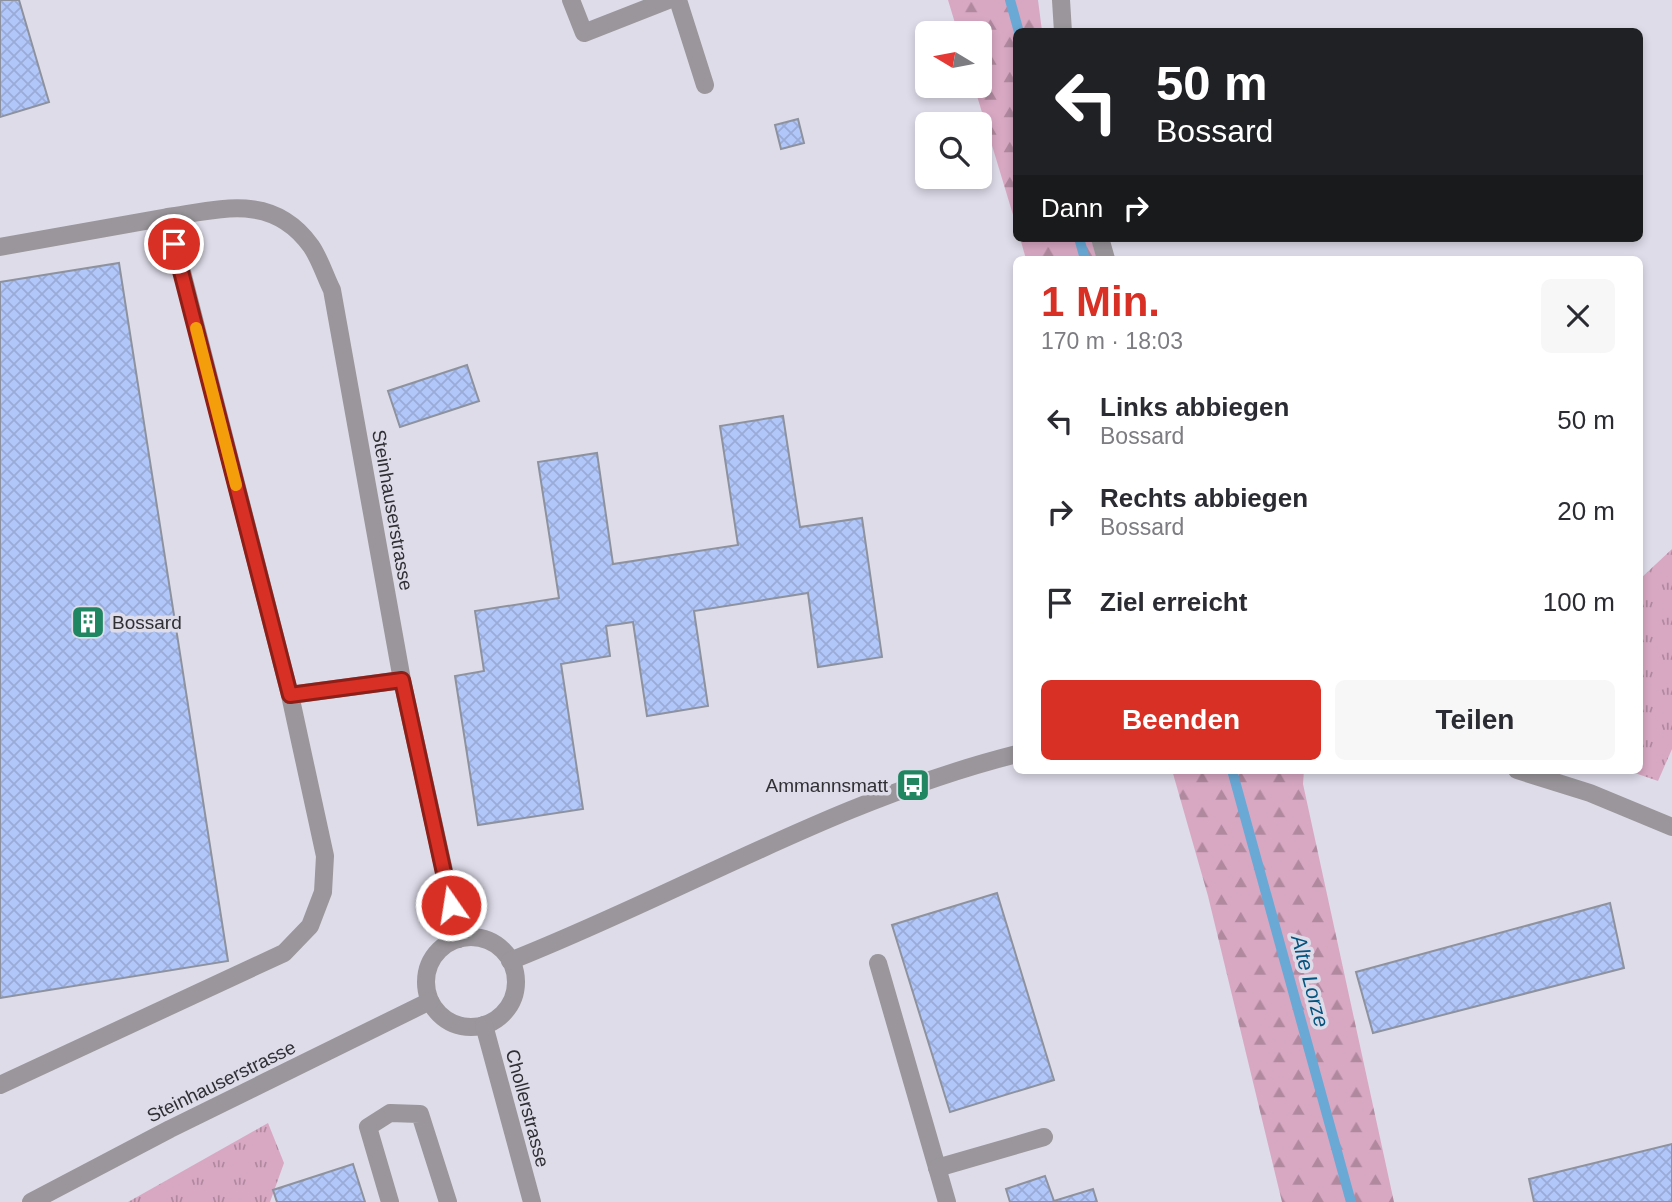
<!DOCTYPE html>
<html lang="de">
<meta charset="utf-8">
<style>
:root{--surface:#fff;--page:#f7f7f7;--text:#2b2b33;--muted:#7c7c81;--accent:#d93025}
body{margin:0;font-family:Helvetica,sans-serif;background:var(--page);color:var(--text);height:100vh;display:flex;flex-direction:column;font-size:26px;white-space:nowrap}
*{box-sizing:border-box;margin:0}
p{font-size:23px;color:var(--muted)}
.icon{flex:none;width:38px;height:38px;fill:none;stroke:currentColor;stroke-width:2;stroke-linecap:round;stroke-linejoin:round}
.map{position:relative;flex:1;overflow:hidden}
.details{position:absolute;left:1013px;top:256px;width:630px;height:518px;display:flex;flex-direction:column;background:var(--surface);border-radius:10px;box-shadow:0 4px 10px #0003}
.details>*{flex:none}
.banner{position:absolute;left:1013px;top:28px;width:630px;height:214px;border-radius:10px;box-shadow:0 4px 10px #0003;background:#202124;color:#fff;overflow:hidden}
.needle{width:46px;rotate:280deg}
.fabs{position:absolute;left:915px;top:21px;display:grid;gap:14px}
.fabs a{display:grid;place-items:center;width:77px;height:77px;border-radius:10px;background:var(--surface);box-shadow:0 4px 10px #0003;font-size:35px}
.pin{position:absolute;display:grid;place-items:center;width:60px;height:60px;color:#fff;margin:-30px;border:4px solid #fff;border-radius:50%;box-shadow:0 2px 7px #0007}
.me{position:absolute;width:77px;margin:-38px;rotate:347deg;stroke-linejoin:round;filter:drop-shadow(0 0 5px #0008)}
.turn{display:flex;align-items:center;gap:24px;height:147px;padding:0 28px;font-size:32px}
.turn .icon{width:91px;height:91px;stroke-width:2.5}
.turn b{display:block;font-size:49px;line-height:60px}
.then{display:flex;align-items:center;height:66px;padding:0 28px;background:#0003;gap:14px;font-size:26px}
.round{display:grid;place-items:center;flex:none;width:74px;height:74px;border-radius:10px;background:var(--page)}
.overview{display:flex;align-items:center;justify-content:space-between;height:119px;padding:0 28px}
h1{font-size:42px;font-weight:800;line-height:52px;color:var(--accent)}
.cta{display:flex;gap:14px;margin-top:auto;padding:14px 28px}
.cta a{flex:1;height:80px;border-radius:10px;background:var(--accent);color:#fff;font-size:28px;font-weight:800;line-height:80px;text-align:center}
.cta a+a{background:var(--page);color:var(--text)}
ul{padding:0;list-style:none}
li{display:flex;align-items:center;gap:21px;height:91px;padding:0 28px}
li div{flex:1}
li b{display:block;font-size:26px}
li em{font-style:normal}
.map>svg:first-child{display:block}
.grass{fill:url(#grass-tufts)}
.forest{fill:url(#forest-firs)}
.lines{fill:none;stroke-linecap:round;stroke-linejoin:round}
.stream{stroke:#6aa9d5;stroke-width:10}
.building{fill:url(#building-cross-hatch);stroke:#8d929e;stroke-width:2}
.minor{stroke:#9a969b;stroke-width:18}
.route-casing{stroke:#8d1f18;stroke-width:18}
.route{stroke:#d93025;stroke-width:12}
.slow{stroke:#f59e0b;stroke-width:12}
.labels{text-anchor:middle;stroke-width:7;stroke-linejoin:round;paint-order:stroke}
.street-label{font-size:19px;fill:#302f34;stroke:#dedce9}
.poi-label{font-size:19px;fill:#302f34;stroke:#dedce9;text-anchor:start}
.water-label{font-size:21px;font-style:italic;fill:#03547e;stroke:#dedce9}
</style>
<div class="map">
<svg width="1672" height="1202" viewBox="0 0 1672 1202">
<defs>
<pattern id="grass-tufts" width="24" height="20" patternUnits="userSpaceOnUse" patternTransform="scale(1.75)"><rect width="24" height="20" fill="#d8a8c3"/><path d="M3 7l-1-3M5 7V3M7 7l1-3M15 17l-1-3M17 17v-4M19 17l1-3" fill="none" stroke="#b0899f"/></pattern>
<pattern id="forest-firs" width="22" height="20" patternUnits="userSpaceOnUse" patternTransform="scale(1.75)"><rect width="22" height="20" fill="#d8a8c3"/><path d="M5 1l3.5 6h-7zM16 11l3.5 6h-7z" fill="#b0899f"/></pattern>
<pattern id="building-cross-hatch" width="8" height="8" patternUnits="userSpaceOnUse" patternTransform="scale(1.75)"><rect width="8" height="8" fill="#b2c7f9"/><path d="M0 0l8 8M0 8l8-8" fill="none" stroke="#99abd6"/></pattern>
</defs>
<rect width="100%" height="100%" fill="#dedce9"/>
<g class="grass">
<polygon points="1672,549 1672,749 1658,781 1626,770 1640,770 1640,579"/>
<polygon points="268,1123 284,1163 270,1202 128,1202"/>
</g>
<g class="forest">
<polygon points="948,0 1038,0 1042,31 1017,32 1017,228 974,86 980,86 980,33 958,33"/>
<polygon points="1020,238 1091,238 1097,259 1026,259"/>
<polygon points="1172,770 1304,770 1303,784 1394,1202 1282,1202 1208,896"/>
</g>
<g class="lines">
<g class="stream">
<polyline points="1010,0 1019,32"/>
<polyline points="1079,238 1085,259"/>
<polyline points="1232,770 1351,1202"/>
</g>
</g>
<g class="building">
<polygon points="0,0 19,0 49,102 0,117"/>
<polygon points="798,119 804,143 781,149 775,125"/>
<polygon points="119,263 228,961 0,998 0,282"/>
<polygon points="467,365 479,401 400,427 388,391"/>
<polygon points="783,416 800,527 862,518 882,657 818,667 808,593 694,611 708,706 647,716 633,622 606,626 610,656 561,664 583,809 478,825 455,676 484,671 475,611 559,598 538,462 597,453 613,564 738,545 720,426"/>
<polygon points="997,893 1054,1080 950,1112 892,925"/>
<polygon points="1610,903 1624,968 1373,1033 1356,972"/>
<polygon points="1672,1144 1672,1202 1534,1202 1529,1179"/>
<polygon points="353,1164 365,1202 277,1202 273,1190"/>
<polygon points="1045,1176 1054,1201 1093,1189 1097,1202 1010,1202 1006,1189"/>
</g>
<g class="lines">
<g class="minor">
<polyline points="571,0 584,33 668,0"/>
<polyline points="678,0 705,85"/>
<polyline points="1061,0 1063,32"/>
<path d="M168 217C222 209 273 193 311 246 320 259 325 276 332 290L402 680 459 939"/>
<polyline points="1100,238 1106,259"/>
<polyline points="0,247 168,217 290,695 325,856 323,892 310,926 284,953 0,1085"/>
<polyline points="290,695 402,680"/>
<polyline points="1517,770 1590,793 1672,827"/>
<circle cx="471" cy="982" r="45"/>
<path d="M510 961C680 894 838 799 1017 754"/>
<polyline points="878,963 947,1202"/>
<polyline points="484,1025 532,1202"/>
<polyline points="937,1168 1044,1137"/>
<polyline points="31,1202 170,1129 430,1001"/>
<polyline points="390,1202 368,1127 390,1113 420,1114 448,1202"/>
</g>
</g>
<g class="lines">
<g class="route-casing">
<polyline id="route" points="174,244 290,695 402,680 451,905"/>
</g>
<use href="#route" class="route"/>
<polyline class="slow" points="196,328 236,485"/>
</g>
<defs>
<g id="building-square" transform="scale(1.75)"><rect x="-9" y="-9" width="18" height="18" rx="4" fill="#208661" stroke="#dedce9"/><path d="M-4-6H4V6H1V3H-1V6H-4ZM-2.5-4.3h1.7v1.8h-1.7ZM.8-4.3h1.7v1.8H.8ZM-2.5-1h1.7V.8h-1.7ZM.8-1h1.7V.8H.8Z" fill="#fff"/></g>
<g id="bus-square" transform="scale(1.75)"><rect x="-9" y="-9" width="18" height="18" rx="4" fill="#208661" stroke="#dedce9"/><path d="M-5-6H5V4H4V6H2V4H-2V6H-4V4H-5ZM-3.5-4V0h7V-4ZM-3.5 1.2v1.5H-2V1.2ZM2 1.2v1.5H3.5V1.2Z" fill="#fff"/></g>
</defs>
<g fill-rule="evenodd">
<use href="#building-square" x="88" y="622"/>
<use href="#bus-square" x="913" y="785"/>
</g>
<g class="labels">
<g class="street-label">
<text transform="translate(393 510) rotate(80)" y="7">Steinhauserstrasse</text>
<text transform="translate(221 1081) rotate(-26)" y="7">Steinhauserstrasse</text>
<text transform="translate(528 1108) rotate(75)" y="7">Chollerstrasse</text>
</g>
<g class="poi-label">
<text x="112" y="629">Bossard</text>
<text x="888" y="792" text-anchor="end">Ammannsmatt</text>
</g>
<g class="water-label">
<text transform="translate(1310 981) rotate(75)" y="7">Alte Lorze</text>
</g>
</g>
</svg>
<div class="fabs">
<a><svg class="needle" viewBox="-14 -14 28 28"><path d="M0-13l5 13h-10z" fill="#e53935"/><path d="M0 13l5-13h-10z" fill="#7c7c81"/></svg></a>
<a><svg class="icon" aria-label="search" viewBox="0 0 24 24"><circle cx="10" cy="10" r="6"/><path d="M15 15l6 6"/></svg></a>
</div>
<div class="pin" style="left:174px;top:244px;background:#d93025"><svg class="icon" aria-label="arrive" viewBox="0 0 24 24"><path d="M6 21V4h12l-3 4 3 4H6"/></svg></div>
<svg class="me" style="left:451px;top:905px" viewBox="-20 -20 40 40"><circle r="17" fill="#d93025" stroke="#fff" stroke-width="3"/><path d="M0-11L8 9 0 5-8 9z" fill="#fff"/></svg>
<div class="banner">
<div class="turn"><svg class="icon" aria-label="left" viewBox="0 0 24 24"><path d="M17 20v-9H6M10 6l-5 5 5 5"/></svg><div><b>50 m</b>Bossard</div></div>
<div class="then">Dann<svg class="icon" aria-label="right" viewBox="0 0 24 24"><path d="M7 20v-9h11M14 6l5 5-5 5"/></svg></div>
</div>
<section class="details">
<div class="overview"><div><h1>1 Min.</h1><p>170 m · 18:03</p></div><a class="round"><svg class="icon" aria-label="close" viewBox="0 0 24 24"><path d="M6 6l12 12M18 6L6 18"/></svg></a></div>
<ul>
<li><svg class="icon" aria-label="left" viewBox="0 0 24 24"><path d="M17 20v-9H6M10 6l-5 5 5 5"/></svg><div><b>Links abbiegen</b><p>Bossard</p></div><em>50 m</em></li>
<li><svg class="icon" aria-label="right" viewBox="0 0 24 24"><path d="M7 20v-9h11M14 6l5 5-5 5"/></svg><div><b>Rechts abbiegen</b><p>Bossard</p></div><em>20 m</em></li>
<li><svg class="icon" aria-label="arrive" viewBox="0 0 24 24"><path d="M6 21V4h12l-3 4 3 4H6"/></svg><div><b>Ziel erreicht</b></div><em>100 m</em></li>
</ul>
<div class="cta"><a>Beenden</a><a>Teilen</a></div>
</section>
</div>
